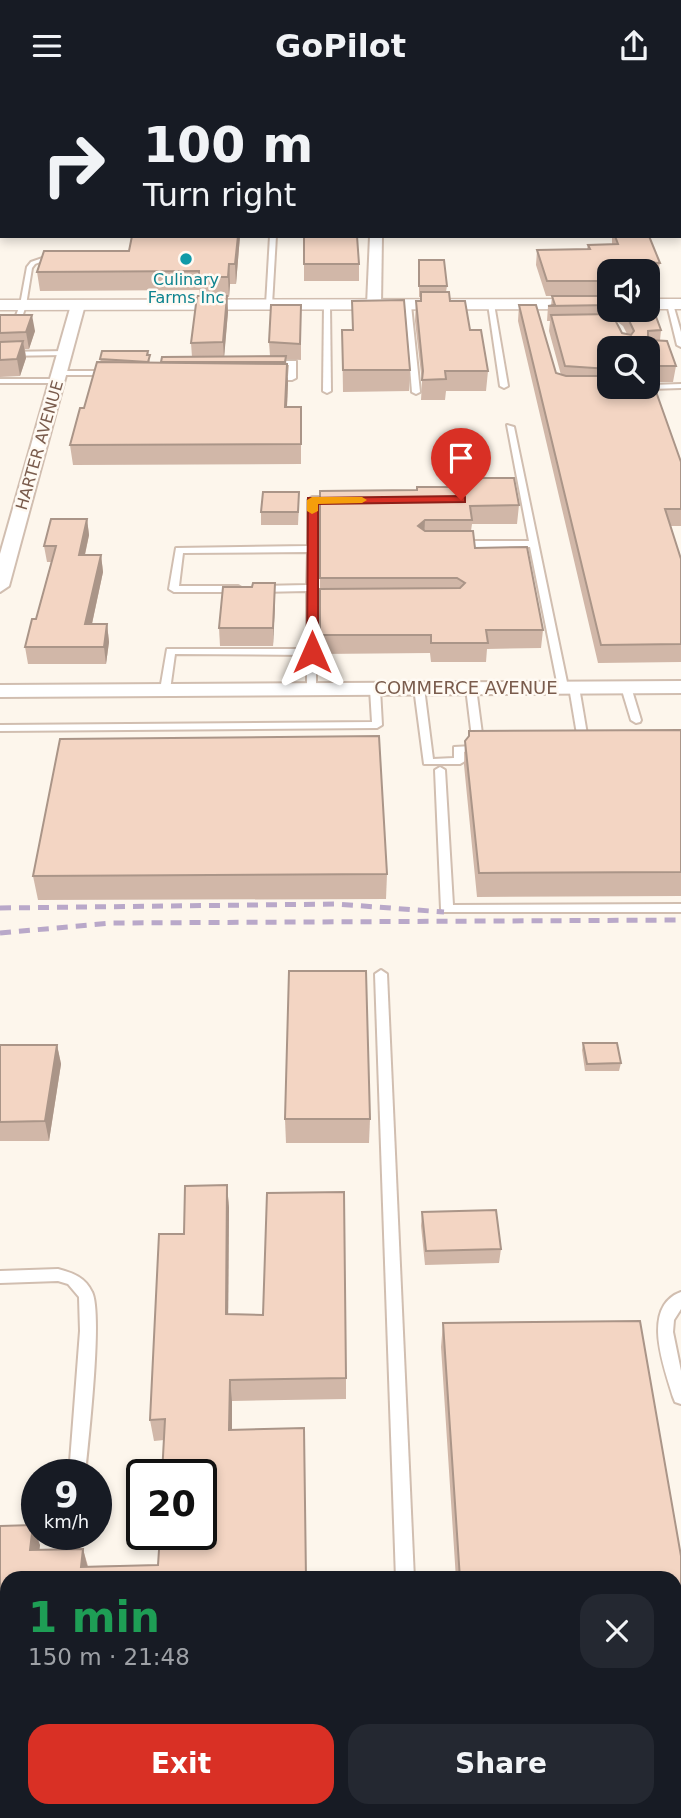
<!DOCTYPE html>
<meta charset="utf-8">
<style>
:root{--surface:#171b24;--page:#242831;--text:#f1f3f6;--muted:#9ea1a6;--accent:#d93025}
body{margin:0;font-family:"DejaVu Sans",sans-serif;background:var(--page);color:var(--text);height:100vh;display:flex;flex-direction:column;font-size:26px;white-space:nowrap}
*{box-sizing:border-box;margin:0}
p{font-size:23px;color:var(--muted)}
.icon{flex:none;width:38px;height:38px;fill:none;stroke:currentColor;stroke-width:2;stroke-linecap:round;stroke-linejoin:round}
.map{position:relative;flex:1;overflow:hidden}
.panel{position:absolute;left:0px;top:1480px;width:682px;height:247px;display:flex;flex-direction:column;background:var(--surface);border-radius:21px 21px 0 0;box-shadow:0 4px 10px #0003}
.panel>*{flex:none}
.hud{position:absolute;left:0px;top:0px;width:682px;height:147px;box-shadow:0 4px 10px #0003;background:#171b24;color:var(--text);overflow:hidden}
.tools{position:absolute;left:597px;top:168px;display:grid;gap:14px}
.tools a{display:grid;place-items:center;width:63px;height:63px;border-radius:14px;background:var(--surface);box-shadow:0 4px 10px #0003;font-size:35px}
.speed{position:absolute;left:21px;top:1368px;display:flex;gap:14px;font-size:35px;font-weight:700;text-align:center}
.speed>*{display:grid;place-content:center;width:91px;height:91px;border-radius:50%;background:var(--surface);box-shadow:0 4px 10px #0003;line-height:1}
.speed small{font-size:18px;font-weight:400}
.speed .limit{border:4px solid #111;border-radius:10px;background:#fff;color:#111}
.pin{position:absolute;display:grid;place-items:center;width:60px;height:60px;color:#fff;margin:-72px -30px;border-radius:50% 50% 50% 0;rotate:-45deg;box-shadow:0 0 7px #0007}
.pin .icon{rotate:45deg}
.me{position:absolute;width:77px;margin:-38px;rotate:0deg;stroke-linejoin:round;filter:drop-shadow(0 0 5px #0008)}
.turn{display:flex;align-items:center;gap:24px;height:147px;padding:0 28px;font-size:32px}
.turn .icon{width:91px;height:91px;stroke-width:2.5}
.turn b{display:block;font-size:49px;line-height:60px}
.round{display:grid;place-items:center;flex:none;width:74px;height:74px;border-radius:21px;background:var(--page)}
.headline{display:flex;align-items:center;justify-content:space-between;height:119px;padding:0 28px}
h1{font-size:42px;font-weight:700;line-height:52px;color:#1e9e55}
.primary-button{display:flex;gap:14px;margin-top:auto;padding:14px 28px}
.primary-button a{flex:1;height:80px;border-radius:21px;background:var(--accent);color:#fff;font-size:28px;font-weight:700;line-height:80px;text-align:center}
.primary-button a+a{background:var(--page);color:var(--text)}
header{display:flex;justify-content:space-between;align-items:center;height:91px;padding:0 28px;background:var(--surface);font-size:32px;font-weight:700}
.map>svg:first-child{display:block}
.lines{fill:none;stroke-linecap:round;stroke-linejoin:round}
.service-casing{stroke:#d1beb0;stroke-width:4}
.minor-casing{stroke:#d1beb0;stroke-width:4}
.tertiary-casing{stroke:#d1beb0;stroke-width:3}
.service{fill:#fff;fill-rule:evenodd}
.minor{fill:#fff;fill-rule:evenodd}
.tertiary{fill:#fff;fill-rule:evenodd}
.rail{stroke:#b9a8c9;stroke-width:5;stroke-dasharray:11 8;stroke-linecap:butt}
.wall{fill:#d1b7a8;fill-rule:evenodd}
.shaded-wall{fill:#aa9588}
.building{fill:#f3d5c3;stroke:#aa9588;stroke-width:2}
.route{fill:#d93025;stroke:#8d1f18;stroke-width:2}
.slow{fill:#f59e0b}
.culture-dot{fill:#0f9aa8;stroke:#fffaf3;stroke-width:2.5}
.labels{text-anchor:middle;stroke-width:5;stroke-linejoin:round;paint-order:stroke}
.far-culture-label{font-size:16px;fill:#0d838f;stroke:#fffaf3}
.far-street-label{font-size:16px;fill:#7a5c4d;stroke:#fffaf3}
.street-label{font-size:18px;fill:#7a5c4d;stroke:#fffaf3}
</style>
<header><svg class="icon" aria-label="menu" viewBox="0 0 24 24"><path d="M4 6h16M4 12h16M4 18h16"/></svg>GoPilot<svg class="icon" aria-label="share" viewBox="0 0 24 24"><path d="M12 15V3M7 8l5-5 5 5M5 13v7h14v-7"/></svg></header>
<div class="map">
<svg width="681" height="1727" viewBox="0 0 681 1727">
<rect width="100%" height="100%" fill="#fdf6ec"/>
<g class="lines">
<g class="service-casing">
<g id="service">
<polygon points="270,145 276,145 272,214 269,216 266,214"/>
<polygon points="54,163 59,164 35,173 32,177 26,214 18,239 0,239 0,235 12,235 20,214 27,176 31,171"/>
<polygon points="491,211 494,213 508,295 504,297 500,295 488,213"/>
<polygon points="670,211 673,213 681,241 681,256 677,254 667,213"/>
<polygon points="327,212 330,214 331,300 327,302 323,300 324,214"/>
<polygon points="408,212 411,214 420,301 416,303 412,301 405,214"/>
<polygon points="68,260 69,262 65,264 0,265 0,261"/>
<polygon points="266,270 296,270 296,287 292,289 269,289 268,287 272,285 288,285 289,274 269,274 265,272"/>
<polygon points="56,280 95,280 111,287 107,289 94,284 56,284"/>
<polygon points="0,288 57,288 61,290 57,292 0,292"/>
<polygon points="681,293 681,297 651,298 647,296 651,294"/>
<polygon points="507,334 514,336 568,596 563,599 558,596 530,456 461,456 457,453 461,450 529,450"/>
<polygon points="312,406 337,406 341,409 337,412 316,412 316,600 312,601 307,598 307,564 175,563 170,599 165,602 161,601 160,599 167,558 307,558 307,500 260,501 255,498 260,495 307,494 308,461 183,462 179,495 238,495 243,498 238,501 174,501 169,498 176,457 308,455 308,409"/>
<polygon points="574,593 579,596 589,655 584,658 579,655 569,596"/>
<polygon points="626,593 631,596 641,629 640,631 636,632 631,629 621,596"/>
<polygon points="419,594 424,597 433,668 454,667 454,656 473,655 466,597 471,594 476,597 484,658 483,660 464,661 465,670 460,673 424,673 414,597"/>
<polygon points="375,595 380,598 382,634 377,637 0,640 0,634 372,631 370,598"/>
<polygon points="440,676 445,679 453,814 681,813 681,821 443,821 441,818 435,679"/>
<polygon points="381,879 387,883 414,1488 396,1488 375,883"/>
<path d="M58 1178C73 1182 85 1186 92 1201 103 1222 88 1353 85 1384H69L80 1240 79 1206 68 1193 58 1190 0 1192V1180Z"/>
<path d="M681 1201V1218L674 1229 673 1241 681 1280V1313L675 1311 673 1306C665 1278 640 1216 681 1201Z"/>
<polygon points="676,1715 679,1727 659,1727 658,1720 676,1720"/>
<rect x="367" y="1720" width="20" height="7"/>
</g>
</g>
<g class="minor-casing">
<g id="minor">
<polygon points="370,145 382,145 381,214 374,218 367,214"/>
<polygon points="78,210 85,214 9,495 0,501 0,463 71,214"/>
<polygon points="681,590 681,602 0,606 0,594"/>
<polygon points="681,1638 681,1676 676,1676 676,1639"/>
<polygon points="7,1643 7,1681 0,1682 0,1644"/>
</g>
</g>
<g class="tertiary-casing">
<g id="tertiary">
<polygon points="609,208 609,218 0,219 0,209"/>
<rect x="648" y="208" width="33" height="10"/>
</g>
</g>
<use href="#service" class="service"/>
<use href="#minor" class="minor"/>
<use href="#tertiary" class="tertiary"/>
<g class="rail">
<polyline points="0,817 336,813 444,821"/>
<polyline points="0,842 112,832 681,829"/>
</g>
</g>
<g class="wall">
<polygon points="132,145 240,145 236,193 230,193 229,206 227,206 228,221 224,265 270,265 269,251 301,214 301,269 286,268 288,292 287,316 301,316 301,373 73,374 70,354 101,271 100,268 148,260 150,272 161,272 162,266 192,266 191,252 200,205 199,199 40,200 37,181 129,160"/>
<polygon points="304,145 359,173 359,190 304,190"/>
<path d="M612 145H649L660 172 657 186H648V180H609V219H648L661 239 660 249 676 275 673 291H652L681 371V435H670L681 468V571L598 572 518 230 519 214 556 282 561 284 549 240 550 230H547L548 215H551L552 205H546L536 174 537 159 587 158 588 154H612ZM615 229 623 235 627 243 622 242ZM609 257H648V296H609Z"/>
<polygon points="419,169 447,195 446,201 450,210 470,239 488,280 486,300 446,300 445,309 421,309 422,291 415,230 416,210 420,210 421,206 419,206"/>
<polygon points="352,210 410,279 409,300 343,301 342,239 352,239"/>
<polygon points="0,224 35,240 29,258 25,258 26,267 20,285 0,286"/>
<polygon points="320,400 519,414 517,433 472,433 471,440 475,457 543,539 541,557 487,558 486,571 431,571 430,562 320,563"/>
<polygon points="299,414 298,434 261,434 261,421"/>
<polygon points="87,428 89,444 85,464 101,464 103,481 92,533 107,533 109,551 106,573 28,573 25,556 36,528 51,471 47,471 44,455"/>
<polygon points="275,492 275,510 273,555 220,555 219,537 252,496"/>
<polygon points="681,639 681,805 477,806 464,674 465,650 468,647 469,640"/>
<polygon points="387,783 386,808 38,809 33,785"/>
<polygon points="583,952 621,972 619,980 585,980 582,959"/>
<polygon points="0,954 57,954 61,973 49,1050 0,1050"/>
<polygon points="285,1028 370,1028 369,1052 286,1052"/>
<polygon points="227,1094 229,1117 228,1223 346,1287 346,1308 232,1310 232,1339 307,1488 7,1488 7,1576 0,1577 0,1435 40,1454 39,1459 83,1458 88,1475 158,1474 164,1349 154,1350 150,1329 184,1143"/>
<polygon points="422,1121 501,1158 499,1172 425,1174 421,1135"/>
<polygon points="443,1232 681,1465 681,1556 676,1556 676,1488 456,1488 441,1256"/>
</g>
<g class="shaded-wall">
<polygon points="238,145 240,145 236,193 235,173"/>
<polygon points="229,173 230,193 229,206 228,186"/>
<polygon points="227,205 228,221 224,268 223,251"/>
<polygon points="32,224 35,240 29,258 26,241"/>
<polygon points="23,250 26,267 20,285 17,268"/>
<polygon points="287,273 288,292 286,336 285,316"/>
<polygon points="87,428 89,444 81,481 79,464"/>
<polygon points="425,429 424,447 418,435"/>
<polygon points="101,464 103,481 88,551 85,533"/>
<polygon points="275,492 275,510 273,555 273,537"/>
<polygon points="107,533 109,551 106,573 104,556"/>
<polygon points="57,954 61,973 49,1050 45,1030"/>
<polygon points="227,1094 229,1117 228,1245 226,1223"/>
<polygon points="230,1289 232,1310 232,1360 229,1339"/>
<polygon points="33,1434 40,1454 37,1479 30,1459"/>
<polygon points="83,1458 88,1478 81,1476"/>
</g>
<g class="building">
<rect x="308" y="0" width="31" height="2"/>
<polygon points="558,0 681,0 681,50 681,2 559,2"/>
<polygon points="132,145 238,145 235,173 229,173 228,186 199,186 199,180 37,181 44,160 129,160"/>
<polygon points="304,145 357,145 359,173 304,173"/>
<polygon points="615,145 649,145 660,172 640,171 644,180 609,180 609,190 547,190 537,159 590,158 588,154 618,153"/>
<polygon points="419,169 444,169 447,195 419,195"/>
<polygon points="421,201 449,201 450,210 465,210 470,239 481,239 488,280 445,280 446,288 422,289 423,280 416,210 421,210"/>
<polygon points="648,204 661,239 648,240 648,246 650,249 667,250 676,275 648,275 648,257 609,257 609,278 565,275 551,224 612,223 622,242 631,244 634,240 624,219 648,219"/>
<polygon points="197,205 227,205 223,251 191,252"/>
<polygon points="552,205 609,205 609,214 548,215 555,214"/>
<polygon points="404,209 410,279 343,279 342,239 353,239 352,210"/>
<polygon points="271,214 301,214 300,253 269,251"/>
<polygon points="519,214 536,214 556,282 566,285 609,285 609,296 648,296 648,278 681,371 681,418 665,418 681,468 681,553 601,554"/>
<polygon points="0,224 32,224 26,241 0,242"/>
<polygon points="23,250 17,268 0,269 0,251"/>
<polygon points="102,260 148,260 147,264 150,264 148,271 100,268"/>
<polygon points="286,265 285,271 161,271 162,266"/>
<polygon points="97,271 287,273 285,316 301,316 301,353 70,354 80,317 84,317"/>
<polygon points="467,387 514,387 519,414 470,415 472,429 425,429 418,435 425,440 473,440 475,457 527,456 543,539 486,539 488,552 431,552 431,544 320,544 320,498 460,497 465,492 457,487 320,487 320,400 417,399 417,396 466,396"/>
<polygon points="263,401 299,401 298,421 261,421"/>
<polygon points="51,428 87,428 79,464 101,464 85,533 107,533 104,556 25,556 32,528 36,528 56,455 44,455"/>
<polygon points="253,492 275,492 273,537 219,537 223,496 252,496"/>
<polygon points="681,639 681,781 479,782 465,650 469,645 469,640"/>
<polygon points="379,645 387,783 33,785 60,648"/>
<polygon points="289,880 366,880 370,1028 285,1028"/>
<polygon points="583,952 617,952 621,972 587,973"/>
<polygon points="0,954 57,954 45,1030 0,1031"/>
<polygon points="227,1094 226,1223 263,1224 267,1102 344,1101 346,1287 230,1289 229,1339 304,1337 306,1488 7,1488 7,1558 0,1558 0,1435 33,1434 30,1459 83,1458 81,1476 158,1474 160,1444 201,1444 201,1384 162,1384 165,1328 150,1329 159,1143 184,1143 185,1095"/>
<polygon points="496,1119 501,1158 426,1160 422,1121"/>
<polygon points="640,1230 681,1465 681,1537 676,1537 676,1488 460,1488 443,1232"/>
</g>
<polygon class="route" points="461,405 465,406 465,411 318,413 318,561 312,565 307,564 308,407"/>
<polygon class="slow" points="312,406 362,406 367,409 362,412 318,413 318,420 312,423 307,420 307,409"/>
<circle class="culture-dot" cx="186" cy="168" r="7"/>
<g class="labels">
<g class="far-culture-label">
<text x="186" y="194">Culinary<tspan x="186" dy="18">Farms Inc</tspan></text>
</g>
<g class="far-street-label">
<text transform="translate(39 354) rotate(-74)" y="6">HARTER AVENUE</text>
</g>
<g class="street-label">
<text x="466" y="603">COMMERCE AVENUE</text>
</g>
</g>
</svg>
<div class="tools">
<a><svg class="icon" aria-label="sound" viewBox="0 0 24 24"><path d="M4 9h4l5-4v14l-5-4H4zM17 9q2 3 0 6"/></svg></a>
<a><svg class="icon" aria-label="search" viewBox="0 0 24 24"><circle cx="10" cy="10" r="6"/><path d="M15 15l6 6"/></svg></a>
</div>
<div class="speed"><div>9<small>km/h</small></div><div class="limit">20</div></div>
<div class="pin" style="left:461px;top:409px;background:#d93025"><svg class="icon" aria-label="arrive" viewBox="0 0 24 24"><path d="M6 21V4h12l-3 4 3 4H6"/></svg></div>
<svg class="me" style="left:312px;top:561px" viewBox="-20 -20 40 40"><path d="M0-17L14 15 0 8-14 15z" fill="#d93025" stroke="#fff" stroke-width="4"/></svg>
<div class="hud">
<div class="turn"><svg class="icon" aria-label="right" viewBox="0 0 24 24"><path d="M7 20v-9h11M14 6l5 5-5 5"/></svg><div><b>100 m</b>Turn right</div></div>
</div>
<section class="panel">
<div class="headline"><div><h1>1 min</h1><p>150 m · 21:48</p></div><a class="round"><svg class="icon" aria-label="close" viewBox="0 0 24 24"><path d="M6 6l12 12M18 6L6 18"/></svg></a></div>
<div class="primary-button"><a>Exit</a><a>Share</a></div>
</section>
</div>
